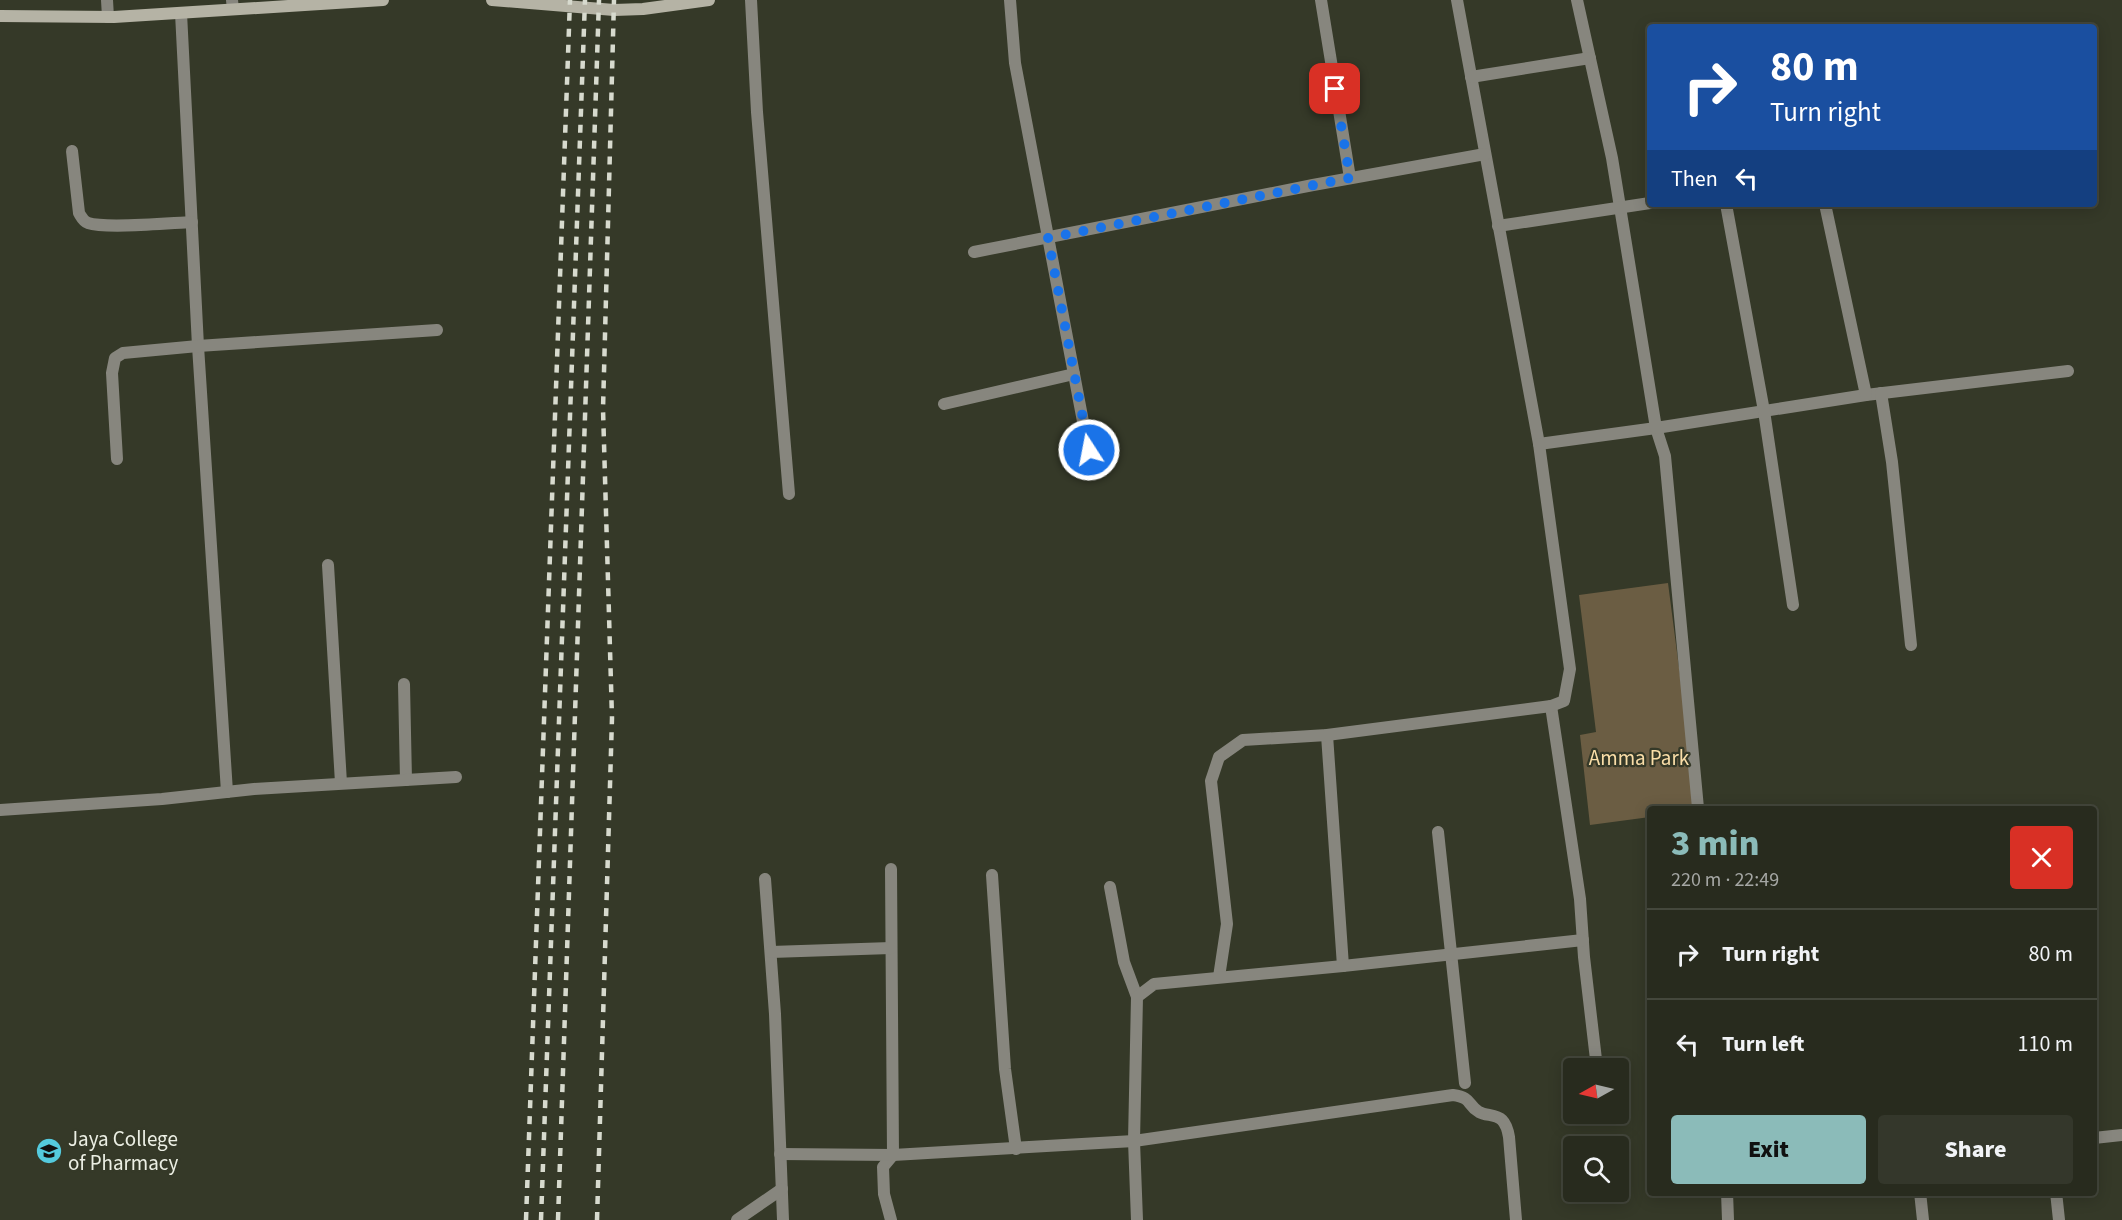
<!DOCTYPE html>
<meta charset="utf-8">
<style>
:root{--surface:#282b1e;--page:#34372b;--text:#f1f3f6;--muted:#a5a7a4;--line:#44473c;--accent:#8bbbb9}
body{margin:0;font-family:"Source Sans 3",sans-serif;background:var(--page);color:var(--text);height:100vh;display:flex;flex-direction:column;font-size:22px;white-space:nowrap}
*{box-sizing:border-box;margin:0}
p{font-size:20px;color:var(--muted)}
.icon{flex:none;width:33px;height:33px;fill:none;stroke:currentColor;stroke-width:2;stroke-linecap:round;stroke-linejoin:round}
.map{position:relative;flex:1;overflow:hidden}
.drawer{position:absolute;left:1647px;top:806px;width:450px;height:390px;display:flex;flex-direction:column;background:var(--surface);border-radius:6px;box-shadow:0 3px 15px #0003,0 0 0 2px var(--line)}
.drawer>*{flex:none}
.guide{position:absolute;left:1647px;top:24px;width:450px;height:183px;border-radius:6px;box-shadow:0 3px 15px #0003,0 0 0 2px var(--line);background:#1a4fa0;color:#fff;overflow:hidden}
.needle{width:39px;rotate:262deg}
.fabs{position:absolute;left:1563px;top:1058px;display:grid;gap:12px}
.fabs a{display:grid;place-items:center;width:66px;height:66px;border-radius:6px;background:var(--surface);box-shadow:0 3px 15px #0003,0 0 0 2px var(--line);font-size:30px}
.pin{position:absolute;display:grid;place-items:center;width:51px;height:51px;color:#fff;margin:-26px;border-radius:12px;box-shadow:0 3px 9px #0006}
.me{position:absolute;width:66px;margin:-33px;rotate:349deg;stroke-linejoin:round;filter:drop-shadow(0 0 4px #0008)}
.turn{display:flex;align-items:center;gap:21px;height:126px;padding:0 24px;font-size:27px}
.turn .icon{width:78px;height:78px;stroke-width:2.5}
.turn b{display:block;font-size:42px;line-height:51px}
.then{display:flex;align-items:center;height:57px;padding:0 24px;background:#0003;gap:12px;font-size:22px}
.round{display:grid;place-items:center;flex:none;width:63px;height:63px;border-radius:6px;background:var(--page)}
.headline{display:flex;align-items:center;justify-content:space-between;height:102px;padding:0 24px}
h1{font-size:36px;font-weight:800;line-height:45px;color:var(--accent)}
.cta{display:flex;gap:12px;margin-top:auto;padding:12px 24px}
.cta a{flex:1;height:69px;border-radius:6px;background:var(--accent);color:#111;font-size:24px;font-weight:800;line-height:69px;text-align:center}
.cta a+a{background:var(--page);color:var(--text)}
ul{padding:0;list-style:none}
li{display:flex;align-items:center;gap:18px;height:90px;padding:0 24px;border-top:2px solid var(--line)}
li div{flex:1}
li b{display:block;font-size:22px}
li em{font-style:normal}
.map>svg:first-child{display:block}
.green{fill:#6b5d43}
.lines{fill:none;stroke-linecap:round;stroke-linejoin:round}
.street{stroke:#87867e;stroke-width:12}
.secondary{stroke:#b5b3a5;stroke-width:12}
.rail{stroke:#d7dace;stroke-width:4.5;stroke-dasharray:8 8;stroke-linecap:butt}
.route{stroke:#1a73e8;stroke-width:10;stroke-dasharray:0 18}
.labels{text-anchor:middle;stroke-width:4.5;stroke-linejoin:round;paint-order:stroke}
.park-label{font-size:21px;fill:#fadea8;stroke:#353928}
.poi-label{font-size:21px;fill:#ecefe4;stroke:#353928;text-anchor:start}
</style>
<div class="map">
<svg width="2122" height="1220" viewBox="0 0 2122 1220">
<rect width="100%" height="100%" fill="#353928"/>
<polygon class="green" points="1668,583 1686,722 1693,808 1650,808 1650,817 1590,825 1580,735 1596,732 1579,595"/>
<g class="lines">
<g class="street">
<polyline points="107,0 108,17"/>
<polyline points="232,0 233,9"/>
<polyline points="751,0 757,112 789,494"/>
<polyline points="1010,0 1015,63 1092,469"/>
<polyline points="1321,0 1350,178"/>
<polyline points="1457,0 1539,444 1656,428 1665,456 1698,808"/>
<polyline points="1577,0 1612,158 1656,428 1866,395 2068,371"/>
<polyline points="181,13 198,346 227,792"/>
<polyline points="1471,77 1590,58"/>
<path d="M72 151 79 213C82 218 83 221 88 223 106 229 170 223 192 222"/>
<polyline points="1726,204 1764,411 1793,605"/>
<polyline points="1825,204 1866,395"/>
<polyline points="1498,226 1650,203"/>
<polyline points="974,252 1313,185 1485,154"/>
<polyline points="1881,393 1892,462 1911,645"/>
<polyline points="944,404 1074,374"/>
<polyline points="117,459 112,373 115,358 123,353 198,346 437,330"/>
<polyline points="328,565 341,783"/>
<polyline points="404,684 406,780"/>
<polyline points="1551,706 1580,899 1584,957 1597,1068"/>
<polyline points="1327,735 1343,966"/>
<polyline points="0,810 162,799 254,789 456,777"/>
<polyline points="1438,832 1465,1083"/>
<polyline points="891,869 893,1155 883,1167 884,1194 891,1220"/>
<polyline points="992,875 1005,1069 1016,1149"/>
<polyline points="765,879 775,1014 783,1220"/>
<polyline points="1110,887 1124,962 1137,997"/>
<polyline points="771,952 891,948"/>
<polyline points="1219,977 1227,924 1211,781 1219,757 1243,740 1327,735 1551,706 1564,701 1570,669 1539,444"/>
<polyline points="2094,1138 2122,1135"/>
<path d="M780 1154 893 1155 1134 1141 1453 1095C1473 1098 1466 1104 1479 1112 1486 1116 1496 1114 1502 1120 1506 1124 1508 1131 1509 1137L1516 1220"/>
<polyline points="1727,1192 1728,1220"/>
<polyline points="1920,1192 1923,1220"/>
<polyline points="2056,1192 2059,1220"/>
<polyline points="737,1220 782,1189"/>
<polyline points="1137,1220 1134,1141 1137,997 1154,984 1343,966 1583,940"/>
</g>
<g class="secondary">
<polyline points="492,0 614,10 643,9 709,0"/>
<polyline points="0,16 114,17 383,0"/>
</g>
<g class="rail">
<polyline points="526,1220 570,0"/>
<polyline points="541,1220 585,0"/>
<polyline points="558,1220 599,0"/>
<polyline points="597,1220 612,718 603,409 614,0"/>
</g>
</g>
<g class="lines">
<polyline class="route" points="1089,450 1048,238 1350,178 1335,89"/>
</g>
<defs>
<g id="university-disc" transform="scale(1.35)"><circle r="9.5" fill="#54cade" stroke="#353928"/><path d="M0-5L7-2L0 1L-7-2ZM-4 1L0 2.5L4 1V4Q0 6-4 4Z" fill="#111"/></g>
</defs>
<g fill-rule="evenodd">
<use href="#university-disc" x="49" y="1151"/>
</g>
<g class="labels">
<g class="park-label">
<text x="1639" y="765">Amma Park</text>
</g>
<g class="poi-label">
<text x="68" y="1146">Jaya College<tspan x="68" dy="24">of Pharmacy</tspan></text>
</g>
</g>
</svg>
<div class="fabs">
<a><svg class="needle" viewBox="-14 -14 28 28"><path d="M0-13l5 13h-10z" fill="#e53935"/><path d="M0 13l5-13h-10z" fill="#a5a7a4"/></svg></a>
<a><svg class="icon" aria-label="search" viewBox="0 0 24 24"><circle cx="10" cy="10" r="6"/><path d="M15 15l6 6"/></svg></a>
</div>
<div class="pin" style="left:1335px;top:89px;background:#d93025"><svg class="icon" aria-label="arrive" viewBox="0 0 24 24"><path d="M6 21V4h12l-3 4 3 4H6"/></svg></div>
<svg class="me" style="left:1089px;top:450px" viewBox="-20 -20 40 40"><circle r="17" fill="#1a73e8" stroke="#fff" stroke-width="3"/><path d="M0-11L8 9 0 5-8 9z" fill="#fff"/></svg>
<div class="guide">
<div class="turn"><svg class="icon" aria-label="right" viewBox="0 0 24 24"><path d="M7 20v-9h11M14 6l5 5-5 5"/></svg><div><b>80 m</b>Turn right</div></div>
<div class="then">Then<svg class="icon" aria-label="left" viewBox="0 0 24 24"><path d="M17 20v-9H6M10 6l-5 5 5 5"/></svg></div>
</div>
<section class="drawer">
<div class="headline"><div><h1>3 min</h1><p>220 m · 22:49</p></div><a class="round" style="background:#d93025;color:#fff"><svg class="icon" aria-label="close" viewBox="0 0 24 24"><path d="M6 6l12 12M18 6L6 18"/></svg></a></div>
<ul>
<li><svg class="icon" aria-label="right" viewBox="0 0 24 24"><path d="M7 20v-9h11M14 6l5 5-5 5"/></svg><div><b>Turn right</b></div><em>80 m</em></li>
<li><svg class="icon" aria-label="left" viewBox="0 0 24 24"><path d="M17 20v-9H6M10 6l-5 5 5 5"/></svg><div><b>Turn left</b></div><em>110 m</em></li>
</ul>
<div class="cta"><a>Exit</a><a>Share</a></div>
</section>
</div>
